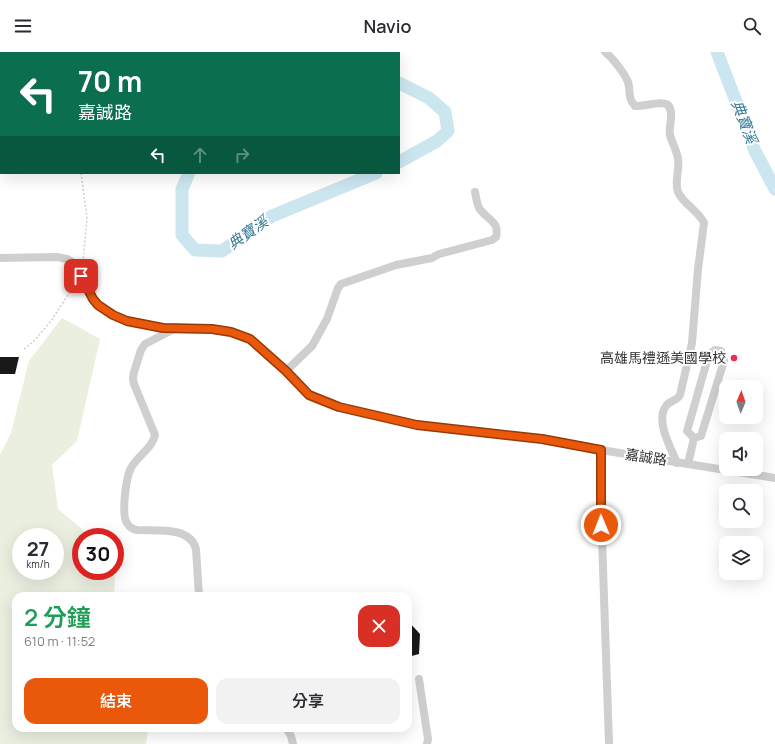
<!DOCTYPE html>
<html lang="zh-TW">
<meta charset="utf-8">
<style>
:root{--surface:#fff;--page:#f2f2f3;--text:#2b2b33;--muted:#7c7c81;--accent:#ea580c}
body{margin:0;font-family:Manrope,"Noto Sans TC",sans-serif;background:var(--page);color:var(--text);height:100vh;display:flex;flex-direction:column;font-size:15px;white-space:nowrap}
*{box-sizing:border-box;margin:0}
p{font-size:13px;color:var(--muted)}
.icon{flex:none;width:22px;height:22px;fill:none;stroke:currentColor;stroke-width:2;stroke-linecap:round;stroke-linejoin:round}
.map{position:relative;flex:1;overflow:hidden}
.details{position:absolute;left:12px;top:540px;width:400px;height:140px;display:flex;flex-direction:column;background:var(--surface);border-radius:12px;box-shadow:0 4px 16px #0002}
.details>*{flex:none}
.hud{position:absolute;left:0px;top:0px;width:400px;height:122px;box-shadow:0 4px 16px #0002;background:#0b6e4f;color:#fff;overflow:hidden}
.needle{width:26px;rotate:2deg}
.controls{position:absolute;left:719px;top:328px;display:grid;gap:8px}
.controls a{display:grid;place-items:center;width:44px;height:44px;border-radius:8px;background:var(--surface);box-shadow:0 4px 16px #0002;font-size:20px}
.speed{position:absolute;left:12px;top:476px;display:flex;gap:8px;font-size:20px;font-weight:700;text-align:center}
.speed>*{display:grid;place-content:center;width:52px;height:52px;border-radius:50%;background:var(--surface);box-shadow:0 4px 16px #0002;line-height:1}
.speed small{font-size:10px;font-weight:400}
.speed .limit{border:6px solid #d22;background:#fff;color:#111}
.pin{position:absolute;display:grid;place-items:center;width:34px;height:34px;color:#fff;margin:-17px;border-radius:8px;box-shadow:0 2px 6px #0006}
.me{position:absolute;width:44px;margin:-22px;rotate:359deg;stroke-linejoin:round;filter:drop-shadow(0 0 3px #0008)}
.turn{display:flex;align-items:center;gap:14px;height:84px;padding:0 12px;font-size:18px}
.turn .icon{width:52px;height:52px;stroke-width:2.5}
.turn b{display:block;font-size:28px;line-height:34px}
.lanes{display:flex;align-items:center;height:38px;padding:0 12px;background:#0003;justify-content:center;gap:20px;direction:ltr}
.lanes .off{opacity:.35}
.round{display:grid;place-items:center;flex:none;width:42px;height:42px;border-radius:12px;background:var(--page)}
.summary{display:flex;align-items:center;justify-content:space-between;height:68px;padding:0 12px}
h1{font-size:24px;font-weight:600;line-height:30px;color:#1e9e55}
.button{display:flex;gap:8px;margin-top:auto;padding:8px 12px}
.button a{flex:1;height:46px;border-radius:12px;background:var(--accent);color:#fff;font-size:16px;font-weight:600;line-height:46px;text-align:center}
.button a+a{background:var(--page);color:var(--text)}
header{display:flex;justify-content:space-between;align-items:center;height:52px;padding:0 12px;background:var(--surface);font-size:18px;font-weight:600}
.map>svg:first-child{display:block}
.green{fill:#eaefe0;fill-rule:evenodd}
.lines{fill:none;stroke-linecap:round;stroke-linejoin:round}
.river{stroke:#cce6f0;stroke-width:13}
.building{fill:#191919}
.path{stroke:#cfcfcf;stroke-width:1.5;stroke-dasharray:2 2;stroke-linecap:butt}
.minor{stroke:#cfcfcf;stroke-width:8}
.highway{stroke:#999;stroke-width:11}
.route-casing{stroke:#983908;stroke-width:10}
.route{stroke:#ea580c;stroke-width:7}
.poi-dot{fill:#f22c50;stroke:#fff;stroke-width:1.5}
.labels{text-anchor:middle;stroke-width:4;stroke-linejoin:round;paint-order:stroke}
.poi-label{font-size:14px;fill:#323232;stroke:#fff;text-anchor:end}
.street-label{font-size:14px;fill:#323232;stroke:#fff}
.water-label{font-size:15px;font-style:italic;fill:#377a95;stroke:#fff}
</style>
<header><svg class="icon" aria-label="menu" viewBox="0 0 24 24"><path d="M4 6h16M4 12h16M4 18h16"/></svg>Navio<svg class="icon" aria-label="search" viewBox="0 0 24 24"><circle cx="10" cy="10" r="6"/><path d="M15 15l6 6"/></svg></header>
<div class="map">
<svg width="775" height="692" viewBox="0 0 775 692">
<rect width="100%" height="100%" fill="#fff"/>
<path class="green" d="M62 266 100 287 77 389 52 413 58 457 91 485H81V519H115V505L116 506 114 544H16V676H148V678L146 692H0V403L11 381 29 309ZM21 485H55V519H21Z"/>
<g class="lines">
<g class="river">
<polyline points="25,0 28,1"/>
<polyline points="357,0 358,1"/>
<polyline points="717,0 755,99 775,137"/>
<polyline points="127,1 128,0"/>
<polyline points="223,1 224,0"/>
<polyline points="399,31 429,46 445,60 448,79 437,89 399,110"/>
<polyline points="189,121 182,137 182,183 195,198 222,199 272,164 376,121"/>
</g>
</g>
<g class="building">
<polygon points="0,305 19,305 15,322 0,322"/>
<polygon points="408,569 420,582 419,602 408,605"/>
</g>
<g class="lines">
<g class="path">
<polyline points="81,121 87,166 83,209"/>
<polyline points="24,297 34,289 51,269 77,229"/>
</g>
<g class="minor">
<path d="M605 0C612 5 625 22 628 30 631 40 627 45 635 54 643 55 662 48 668 53 675 61 668 75 670 83 672 91 677 99 678 107 680 117 674 130 678 140 684 153 698 158 704 171L698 217 692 291 680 343C677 349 669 349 666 354 655 369 671 396 677 411"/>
<polyline points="0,34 1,33"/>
<polyline points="0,80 1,79"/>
<polyline points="0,206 57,205 67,207 75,212 93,247 98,253 113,263 127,269 163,275 212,277 231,280 250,287 286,319 309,343 339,355 417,373 542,387 601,398 775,426"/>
<path d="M176 276 145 292 141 298 134 320 133 326 134 332 155 383C153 396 137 404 131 416 126 425 121 463 127 471 129 475 132 477 137 478 156 479 190 474 196 497L199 544"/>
<polygon points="715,298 721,299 724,309 701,384 694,386 687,379 709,302"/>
<path d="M286 319 312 294 327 267 338 236 341 232 396 213 432 206 439 202 492 188 496 185C500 169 487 168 479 156 477 152 476 145 475 140"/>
<polyline points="601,398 601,457 609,692"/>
<polyline points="688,412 694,386"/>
<polyline points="419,627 428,687 427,692"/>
<polyline points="286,676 291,684 293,692"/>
</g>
<g class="highway">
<polyline points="42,1 43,0"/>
<polyline points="61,1 62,0"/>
<polyline points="0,47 1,46"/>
<polyline points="0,69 1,67"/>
</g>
</g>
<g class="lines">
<g class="route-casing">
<polyline id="route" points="81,224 93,247 98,253 113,263 127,269 163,276 212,277 231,280 250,287 286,319 309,343 339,355 417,373 542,387 601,398 601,473"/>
</g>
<use href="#route" class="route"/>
</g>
<circle class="poi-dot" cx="734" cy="306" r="4"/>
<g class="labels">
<g class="poi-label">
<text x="726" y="311">高雄馬禮遜美國學校</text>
</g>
<g class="street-label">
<text transform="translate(646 405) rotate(9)" y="5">嘉誠路</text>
</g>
<g class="water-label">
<text transform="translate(744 70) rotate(69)" y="5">典寶溪</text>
<text transform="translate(248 181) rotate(-35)" y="5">典寶溪</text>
</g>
</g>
</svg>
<div class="controls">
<a><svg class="needle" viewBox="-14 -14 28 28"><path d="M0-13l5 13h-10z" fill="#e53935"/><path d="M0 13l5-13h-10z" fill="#7c7c81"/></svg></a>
<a><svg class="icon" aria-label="sound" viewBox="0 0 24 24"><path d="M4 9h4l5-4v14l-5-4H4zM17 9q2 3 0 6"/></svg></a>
<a><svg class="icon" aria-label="search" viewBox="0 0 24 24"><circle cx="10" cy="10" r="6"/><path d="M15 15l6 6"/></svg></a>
<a><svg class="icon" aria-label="layers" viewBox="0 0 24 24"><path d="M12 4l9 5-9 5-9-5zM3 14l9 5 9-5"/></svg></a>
</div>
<div class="speed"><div>27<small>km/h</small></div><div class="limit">30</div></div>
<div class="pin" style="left:81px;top:224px;background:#d93025"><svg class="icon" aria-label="arrive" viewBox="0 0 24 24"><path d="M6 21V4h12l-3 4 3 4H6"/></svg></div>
<svg class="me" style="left:601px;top:473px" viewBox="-20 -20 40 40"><circle r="17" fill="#ea580c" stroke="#fff" stroke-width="3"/><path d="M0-11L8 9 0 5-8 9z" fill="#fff"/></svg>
<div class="hud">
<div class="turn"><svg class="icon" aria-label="left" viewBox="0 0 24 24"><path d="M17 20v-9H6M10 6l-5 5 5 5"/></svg><div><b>70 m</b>嘉誠路</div></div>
<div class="lanes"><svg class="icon" aria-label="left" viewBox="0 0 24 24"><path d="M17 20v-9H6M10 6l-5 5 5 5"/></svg><svg class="icon off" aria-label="ahead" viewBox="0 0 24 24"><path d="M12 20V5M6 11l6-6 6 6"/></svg><svg class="icon off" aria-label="right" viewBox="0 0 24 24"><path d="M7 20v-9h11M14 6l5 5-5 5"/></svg></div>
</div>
<section class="details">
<div class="summary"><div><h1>2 分鐘</h1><p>610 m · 11:52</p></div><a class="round" style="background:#d93025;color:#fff"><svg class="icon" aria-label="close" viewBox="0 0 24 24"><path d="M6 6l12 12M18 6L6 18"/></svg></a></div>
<div class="button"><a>結束</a><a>分享</a></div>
</section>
</div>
